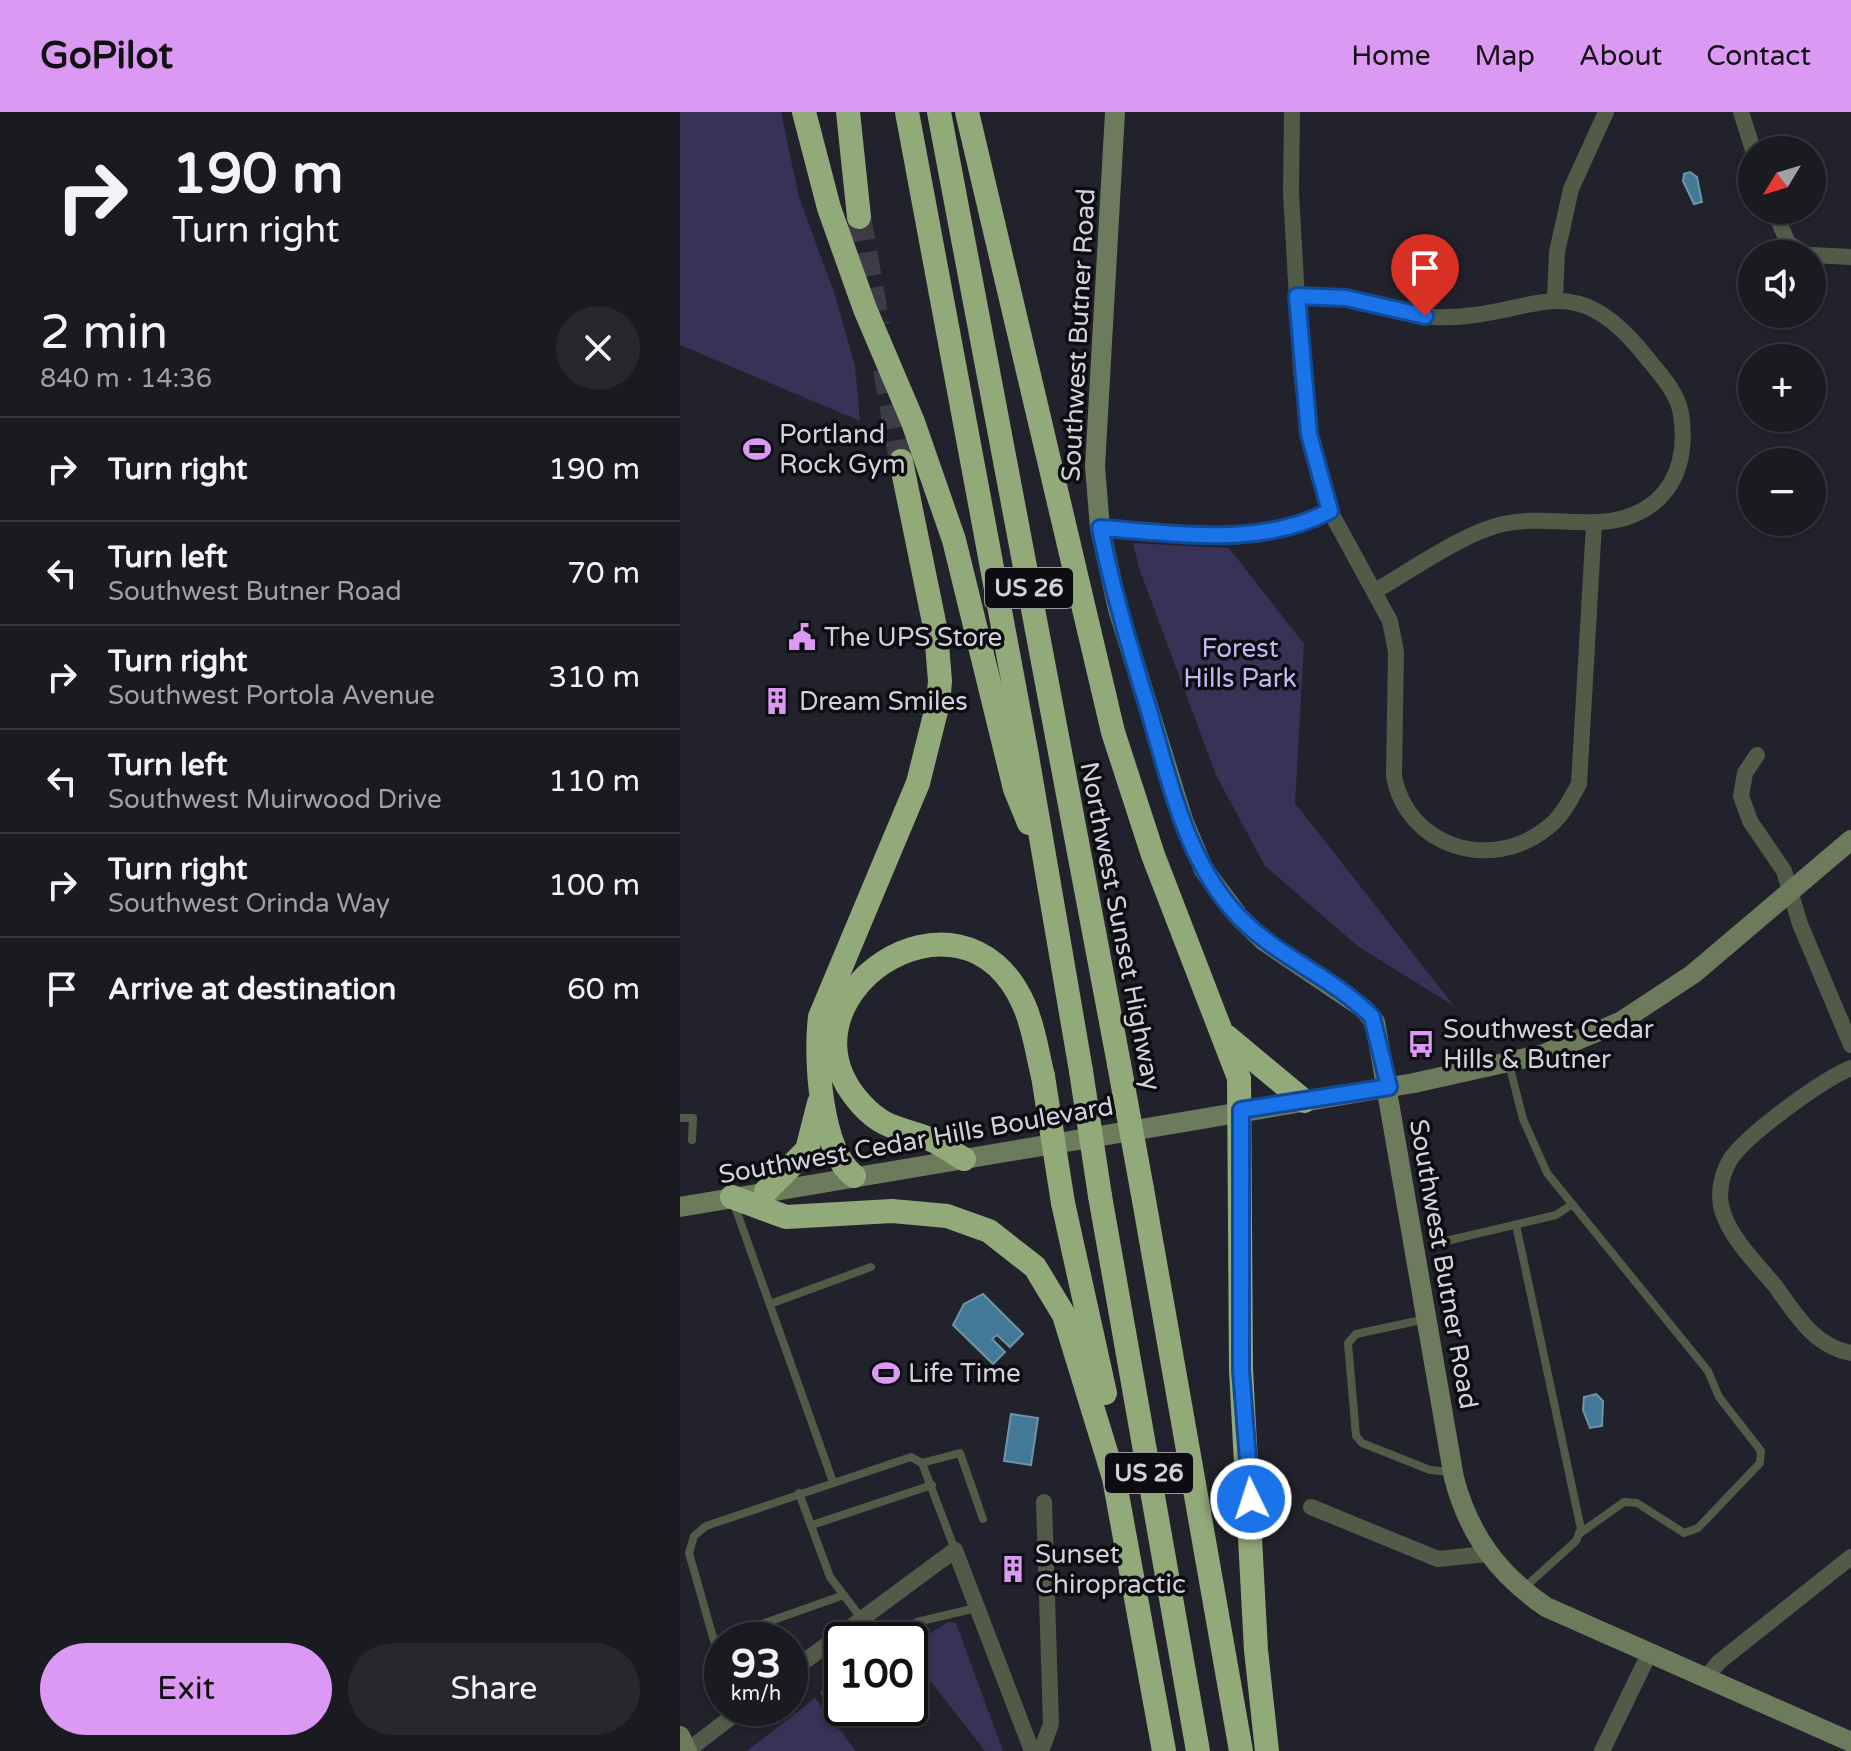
<!DOCTYPE html>
<meta charset="utf-8">
<style>
:root{--surface:#1a1a21;--page:#27272e;--text:#f1f3f6;--muted:#9fa1a5;--line:#38383f;--accent:#dc99f4}
body{margin:0;font-family:"Varela Round",sans-serif;background:var(--page);color:var(--text);height:100vh;display:flex;flex-direction:column;font-size:30px;white-space:nowrap}
*{box-sizing:border-box;margin:0}
p{font-size:26px;color:var(--muted)}
.icon{flex:none;width:44px;height:44px;fill:none;stroke:currentColor;stroke-width:2;stroke-linecap:round;stroke-linejoin:round}
.map{position:relative;flex:1;overflow:hidden}
.details{display:flex;flex-direction:column;background:var(--surface);width:680px}
.details>*{flex:none}
.hud{background:#1a1a21;color:var(--text);overflow:hidden}
.needle{width:52px;rotate:232deg}
.controls{position:absolute;left:1058px;top:24px;display:grid;gap:16px}
.controls a{display:grid;place-items:center;width:88px;height:88px;border-radius:50%;background:var(--surface);box-shadow:0 2px 6px #0004,0 0 0 2px var(--line);font-size:40px}
.speed{position:absolute;left:24px;top:1510px;display:flex;gap:16px;font-size:40px;font-weight:700;text-align:center}
.speed>*{display:grid;place-content:center;width:104px;height:104px;border-radius:50%;background:var(--surface);box-shadow:0 2px 6px #0004,0 0 0 2px var(--line);line-height:1}
.speed small{font-size:20px;font-weight:400}
.speed .limit{border:4px solid #111;border-radius:12px;background:#fff;color:#111}
.pin{position:absolute;display:grid;place-items:center;width:68px;height:68px;color:#fff;margin:-82px -34px;border-radius:50% 50% 50% 0;rotate:-45deg;box-shadow:0 0 8px #0007}
.pin .icon{rotate:45deg}
.me{position:absolute;width:88px;margin:-44px;rotate:356deg;stroke-linejoin:round;filter:drop-shadow(0 0 6px #0008)}
.turn{display:flex;align-items:center;gap:28px;height:168px;padding:0 40px;font-size:36px}
.turn .icon{width:104px;height:104px;stroke-width:2.5}
.turn b{display:block;font-size:56px;line-height:68px}
.round{display:grid;place-items:center;flex:none;width:84px;height:84px;border-radius:42px;background:var(--page)}
.head{display:flex;align-items:center;justify-content:space-between;height:136px;padding:0 40px}
h1{font-size:48px;font-weight:600;line-height:60px}
.primary-button{display:flex;gap:16px;margin-top:auto;padding:16px 40px}
.primary-button a{flex:1;height:92px;border-radius:48px;background:var(--accent);color:#111;font-size:32px;font-weight:600;line-height:92px;text-align:center}
.primary-button a+a{background:var(--page);color:var(--text)}
ul{padding:0;list-style:none}
li{display:flex;align-items:center;gap:24px;height:104px;padding:0 40px;border-top:2px solid var(--line)}
li div{flex:1}
li b{display:block;font-size:30px}
li em{font-style:normal}
header{display:flex;align-items:center;gap:48px;box-sizing:border-box;height:112px;padding:0 40px;background:var(--accent);color:#111}
header strong{font-size:38px}
nav{display:flex;gap:44px;margin-inline-start:auto;font-size:28px}
main{display:flex;flex:1;min-height:0}
.map>svg:first-child{display:block}
.green{fill:#373256}
.water{fill:#437996;stroke:#6e94aa;stroke-width:2}
.lines{fill:none;stroke-linecap:round;stroke-linejoin:round}
.highway-tunnel{stroke:#3d3c46;stroke-width:24;stroke-dasharray:24 12;stroke-linecap:butt}
.lane{stroke:#525b48;stroke-width:8}
.street{stroke:#525b48;stroke-width:16}
.secondary{stroke:#6c7b5c;stroke-width:20}
.highway{stroke:#92a979;stroke-width:24}
.highway-bridge{stroke:#92a979;stroke-width:24}
.route-casing{stroke:#114b97;stroke-width:20}
.route{stroke:#1a73e8;stroke-width:14}
.labels{text-anchor:middle;stroke-width:7;stroke-linejoin:round;paint-order:stroke}
.shield{fill:#0c0c11;stroke:#97979e;stroke-width:2}
.shield-label{font-size:24px;font-weight:bold;fill:#d3d2da}
.street-label{font-size:26px;fill:#d3d2da;stroke:#0c0c11}
.poi-label{font-size:26px;fill:#d3d2da;stroke:#0c0c11;text-anchor:start}
.park-label{font-size:26px;fill:#bfbaf5;stroke:#0c0c11}
</style>
<header>
<strong>GoPilot</strong>
<nav><a>Home</a><a>Map</a><a>About</a><a>Contact</a></nav>
</header>
<main>
<section class="details">
<div class="hud">
<div class="turn"><svg class="icon" aria-label="right" viewBox="0 0 24 24"><path d="M7 20v-9h11M14 6l5 5-5 5"/></svg><div><b>190 m</b>Turn right</div></div>
</div>
<div class="head"><div><h1>2 min</h1><p>840 m · 14:36</p></div><a class="round"><svg class="icon" aria-label="close" viewBox="0 0 24 24"><path d="M6 6l12 12M18 6L6 18"/></svg></a></div>
<ul>
<li><svg class="icon" aria-label="right" viewBox="0 0 24 24"><path d="M7 20v-9h11M14 6l5 5-5 5"/></svg><div><b>Turn right</b></div><em>190 m</em></li>
<li><svg class="icon" aria-label="left" viewBox="0 0 24 24"><path d="M17 20v-9H6M10 6l-5 5 5 5"/></svg><div><b>Turn left</b><p>Southwest Butner Road</p></div><em>70 m</em></li>
<li><svg class="icon" aria-label="right" viewBox="0 0 24 24"><path d="M7 20v-9h11M14 6l5 5-5 5"/></svg><div><b>Turn right</b><p>Southwest Portola Avenue</p></div><em>310 m</em></li>
<li><svg class="icon" aria-label="left" viewBox="0 0 24 24"><path d="M17 20v-9H6M10 6l-5 5 5 5"/></svg><div><b>Turn left</b><p>Southwest Muirwood Drive</p></div><em>110 m</em></li>
<li><svg class="icon" aria-label="right" viewBox="0 0 24 24"><path d="M7 20v-9h11M14 6l5 5-5 5"/></svg><div><b>Turn right</b><p>Southwest Orinda Way</p></div><em>100 m</em></li>
<li><svg class="icon" aria-label="arrive" viewBox="0 0 24 24"><path d="M6 21V4h12l-3 4 3 4H6"/></svg><div><b>Arrive at destination</b></div><em>60 m</em></li>
</ul>
<div class="primary-button"><a>Exit</a><a>Share</a></div>
</section>
<div class="map">
<svg width="1171" height="1639" viewBox="0 0 1171 1639">
<rect width="100%" height="100%" fill="#22222c"/>
<g class="green">
<polygon points="0,0 101,0 119,85 155,183 175,254 180,309 0,233"/>
<polygon points="453,431 549,436 624,532 615,691 774,894 679,835 585,754 536,663 459,456"/>
<polygon points="268,1510 276,1511 323,1639 305,1639 230,1543 230,1535"/>
<polygon points="135,1586 176,1639 67,1639"/>
</g>
<g class="water">
<polygon points="1010,60 1017,65 1022,90 1014,92 1003,69 1004,62"/>
<polygon points="303,1182 343,1222 330,1235 317,1223 312,1227 325,1240 313,1252 273,1213 284,1192"/>
<polygon points="916,1282 923,1289 922,1314 910,1316 903,1298 904,1285"/>
<polygon points="331,1302 358,1306 351,1353 324,1349"/>
</g>
<g class="lines">
<g class="highway-tunnel">
<polyline points="179,105 198,213"/>
<polyline points="205,257 221,349"/>
</g>
<g class="lane">
<polyline points="829,952 843,1007 867,1061 1028,1259 1039,1285 1081,1339 1080,1351 1018,1416 1004,1421 957,1391 944,1390 899,1422"/>
<polyline points="0,1006 13,1006 12,1028"/>
<polyline points="54,1092 153,1370"/>
<polyline points="836,1113 901,1417 896,1429 844,1476"/>
<polyline points="762,1130 876,1103 891,1093"/>
<polyline points="90,1192 191,1155"/>
<polyline points="746,1207 676,1222 668,1231 676,1324 682,1331 750,1358 772,1360"/>
<polyline points="242,1351 280,1341 303,1407"/>
<polyline points="119,1381 150,1465 198,1528"/>
<polyline points="132,1413 252,1373"/>
<polyline points="164,1483 34,1529 9,1441 14,1424 26,1414 231,1345 242,1351 275,1438"/>
<polyline points="214,1528 237,1510 296,1496"/>
<polyline points="145,1581 162,1568"/>
</g>
<g class="street">
<path d="M612 0 611 81 621 258 629 322 650 399 710 509 716 540 714 664C727 735 811 761 867 716 882 705 890 688 899 672L914 412"/>
<polyline points="1061,0 1073,38"/>
<polyline points="1094,98 1108,131 1126,142"/>
<polyline points="1132,143 1171,145"/>
<path d="M617 184C633 185 650 184 666 186 695 190 724 204 754 205 853 209 889 146 967 246 980 262 998 281 1001 302 1006 334 1001 368 975 390 929 427 875 400 823 412 783 421 732 458 695 479"/>
<polyline points="875,186 877,140 891,77 926,0"/>
<path d="M420 416C496 421 579 436 650 399"/>
<polyline points="1077,643 1065,661 1061,684 1070,709 1104,759 1120,812 1171,933"/>
<path d="M1171 956C1142 968 1067 1022 1050 1048 1041 1063 1037 1084 1043 1101 1052 1128 1078 1153 1096 1175 1117 1204 1134 1234 1171 1241"/>
<polyline points="631,1395 758,1447 807,1442"/>
<polyline points="110,1560 275,1438 352,1639"/>
<polyline points="1026,1565 1039,1550 1171,1445"/>
<polyline points="7,1639 63,1596"/>
<polyline points="361,1639 371,1612 364,1390"/>
<polyline points="922,1639 969,1542"/>
</g>
<g class="secondary">
<path d="M435 0 415 355 420 416 438 497 503 708 524 758 559 805 584 829 683 896 695 910 774 1366C789 1423 818 1462 866 1495L1171 1630"/>
<polyline points="0,1095 734,971 864,942 940,910 1013,862 1171,728"/>
<polyline points="0,1624 7,1639"/>
</g>
<g class="highway">
<polyline points="124,0 149,96 185,197 233,310 274,428 335,677 349,711"/>
<polyline points="168,0 179,105"/>
<polyline points="227,0 346,638 401,959"/>
<polyline points="259,0 439,952"/>
<polyline points="287,0 433,620 473,743 559,966 561,1258 576,1538 587,1639"/>
<polyline points="546,924 624,989"/>
<path d="M284 1047C273 1041 263 1033 252 1028 224 1016 206 1019 182 993 84 888 282 752 344 893 354 915 357 941 363 964"/>
<path d="M174 1064C140 1038 135 946 140 905L238 671 258 591 260 569 256 520 221 349"/>
<polyline points="462,1077 561,1639"/>
<polyline points="86,1079 127,1038 139,991"/>
<polyline points="420,1084 518,1639"/>
<polyline points="52,1085 106,1105 212,1099 267,1104 309,1119 355,1155 384,1203 434,1366 484,1639"/>
<polyline points="383,1091 425,1281"/>
</g>
<g class="highway-bridge">
<polyline points="439,952 462,1077"/>
<polyline points="401,959 420,1084"/>
<polyline points="363,964 383,1091"/>
</g>
</g>
<g class="lines">
<g class="route-casing">
<path id="route" d="M571 1387 561 1258V998L709 975 692 905C654 866 600 846 561 807 505 750 489 666 467 592 449 534 432 476 420 416 497 421 579 436 650 399L629 322 617 184 666 186 745 204"/>
</g>
<use href="#route" class="route"/>
</g>
<defs>
<g id="stadium-bare" transform="scale(2.16)"><path d="M0-5a6.5 5 0 1 0 0 10a6.5 5 0 1 0 0-10ZM-3.5-1.8h7v3.6h-7Z" fill="#dc99f4" stroke="#0c0c11" stroke-width="2.5" paint-order="stroke"/></g>
<g id="civic-bare" transform="scale(2.16)"><path d="M-.6-6.5H3V-4.5H.6V-3L4-1V1h2V6H-6V1h2V-1L-.6-3ZM-1.2 2.5V6h2.4V2.5Z" fill="#dc99f4" stroke="#0c0c11" stroke-width="2.5" paint-order="stroke"/></g>
<g id="building-bare" transform="scale(2.16)"><path d="M-4-6H4V6H1V3H-1V6H-4ZM-2.5-4.3h1.7v1.8h-1.7ZM.8-4.3h1.7v1.8H.8ZM-2.5-1h1.7V.8h-1.7ZM.8-1h1.7V.8H.8Z" fill="#dc99f4" stroke="#0c0c11" stroke-width="2.5" paint-order="stroke"/></g>
<g id="bus-bare" transform="scale(2.16)"><path d="M-5-6H5V4H4V6H2V4H-2V6H-4V4H-5ZM-3.5-4V0h7V-4ZM-3.5 1.2v1.5H-2V1.2ZM2 1.2v1.5H3.5V1.2Z" fill="#dc99f4" stroke="#0c0c11" stroke-width="2.5" paint-order="stroke"/></g>
</defs>
<g fill-rule="evenodd">
<use href="#stadium-bare" x="77" y="337"/>
<use href="#civic-bare" x="122" y="525"/>
<use href="#building-bare" x="97" y="589"/>
<use href="#bus-bare" x="741" y="932"/>
<use href="#stadium-bare" x="206" y="1261"/>
<use href="#building-bare" x="333" y="1457"/>
</g>
<g class="labels">
<g class="shield">
<rect x="305" y="456" width="88" height="40" rx="6"/>
<rect x="425" y="1341" width="88" height="40" rx="6"/>
</g>
<g class="shield-label">
<text x="349" y="484">US 26</text>
<text x="469" y="1369">US 26</text>
</g>
<g class="street-label">
<text transform="translate(398 223) rotate(-87)" y="9">Southwest Butner Road</text>
<text transform="translate(441 814) rotate(79)" y="9">Northwest Sunset Highway</text>
<text transform="translate(236 1028) rotate(-10)" y="9">Southwest Cedar Hills Boulevard</text>
<text transform="translate(764 1152) rotate(80)" y="9">Southwest Butner Road</text>
</g>
<g class="poi-label">
<text x="99" y="331">Portland<tspan x="99" dy="30">Rock Gym</tspan></text>
<text x="144" y="534">The UPS Store</text>
<text x="119" y="598">Dream Smiles</text>
<text x="763" y="926">Southwest Cedar<tspan x="763" dy="30">Hills &amp; Butner</tspan></text>
<text x="228" y="1270">Life Time</text>
<text x="355" y="1451">Sunset<tspan x="355" dy="30">Chiropractic</tspan></text>
</g>
<g class="park-label">
<text x="560" y="545">Forest<tspan x="560" dy="30">Hills Park</tspan></text>
</g>
</g>
</svg>
<div class="controls">
<a><svg class="needle" viewBox="-14 -14 28 28"><path d="M0-13l5 13h-10z" fill="#e53935"/><path d="M0 13l5-13h-10z" fill="#9fa1a5"/></svg></a>
<a><svg class="icon" aria-label="sound" viewBox="0 0 24 24"><path d="M4 9h4l5-4v14l-5-4H4zM17 9q2 3 0 6"/></svg></a>
<a>+</a>
<a>−</a>
</div>
<div class="speed"><div>93<small>km/h</small></div><div class="limit">100</div></div>
<div class="pin" style="left:745px;top:204px;background:#d93025"><svg class="icon" aria-label="arrive" viewBox="0 0 24 24"><path d="M6 21V4h12l-3 4 3 4H6"/></svg></div>
<svg class="me" style="left:571px;top:1387px" viewBox="-20 -20 40 40"><circle r="17" fill="#1a73e8" stroke="#fff" stroke-width="3"/><path d="M0-11L8 9 0 5-8 9z" fill="#fff"/></svg>
</div>
</main>
